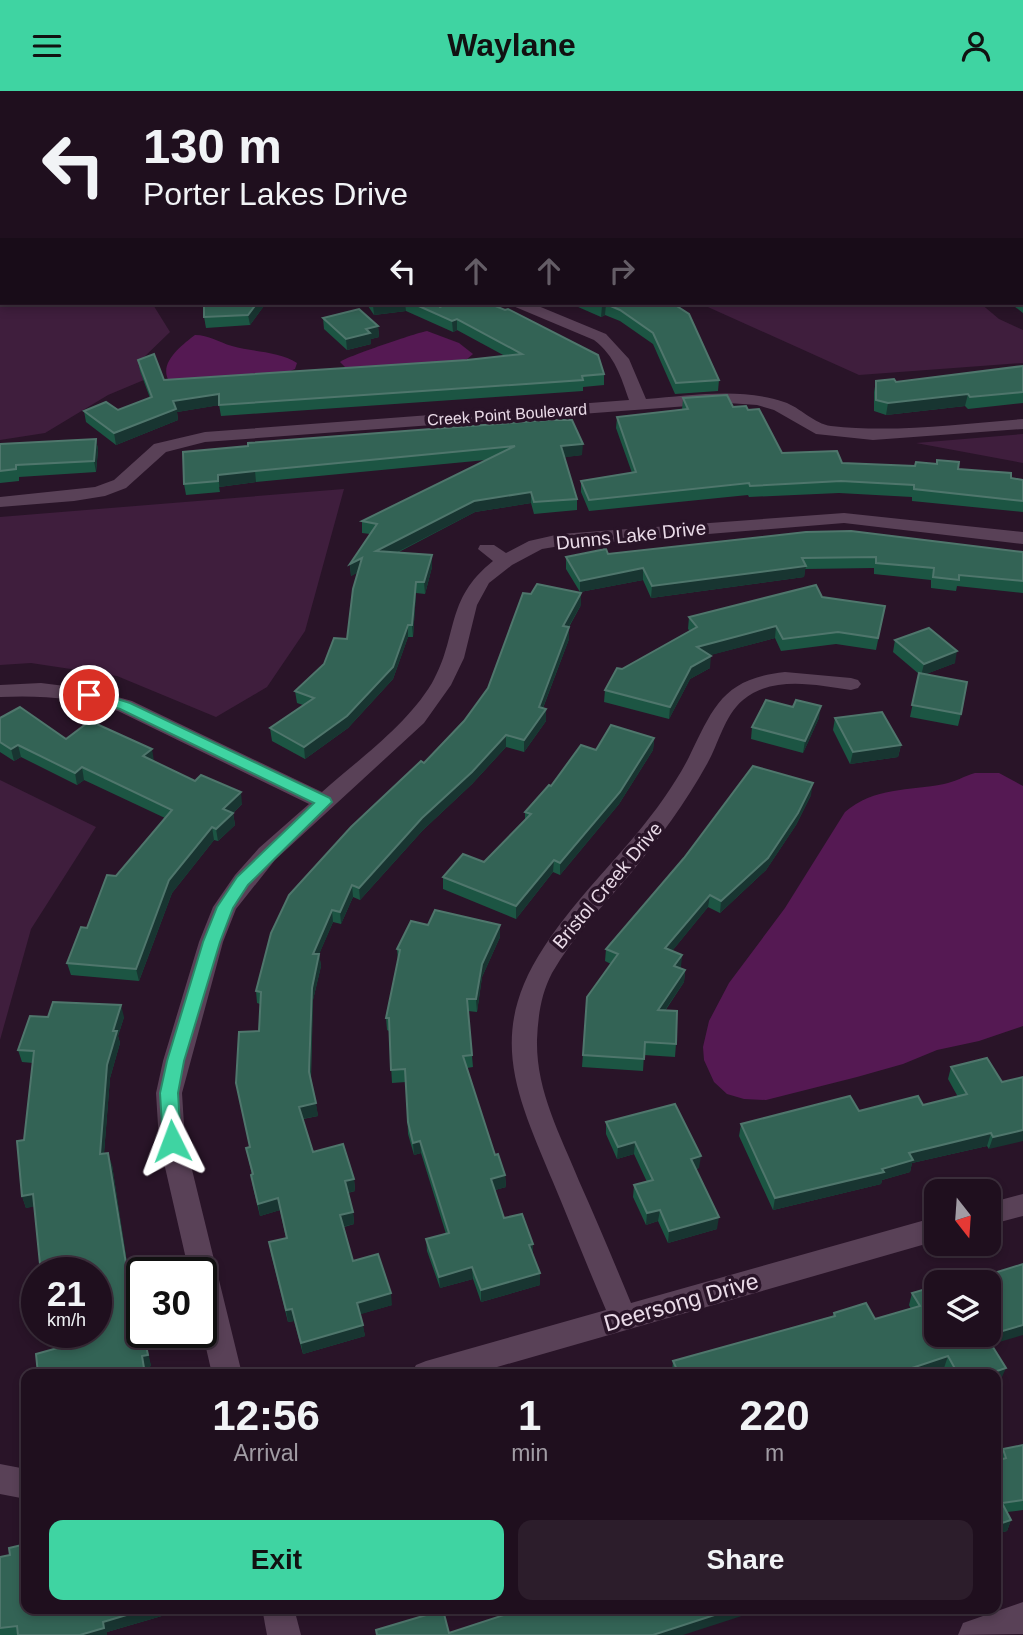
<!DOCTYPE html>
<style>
:root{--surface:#1f0f1e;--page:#2c1d2b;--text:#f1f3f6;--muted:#a19ca4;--line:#3c2f3c;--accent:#3fd4a2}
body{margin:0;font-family:Helvetica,sans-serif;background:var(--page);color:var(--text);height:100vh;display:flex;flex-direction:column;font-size:26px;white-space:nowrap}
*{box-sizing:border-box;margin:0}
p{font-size:23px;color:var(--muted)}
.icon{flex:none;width:38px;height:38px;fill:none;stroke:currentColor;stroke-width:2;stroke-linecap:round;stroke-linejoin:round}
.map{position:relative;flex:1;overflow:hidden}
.side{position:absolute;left:21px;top:1278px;width:980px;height:245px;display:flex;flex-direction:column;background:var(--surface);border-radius:14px;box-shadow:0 4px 10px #0003,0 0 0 2px var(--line)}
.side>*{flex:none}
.top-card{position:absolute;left:0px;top:0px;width:1024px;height:214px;box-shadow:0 4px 10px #0003,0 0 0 2px var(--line);background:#1f0f1e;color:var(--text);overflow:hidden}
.needle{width:46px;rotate:163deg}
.tools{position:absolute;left:924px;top:1088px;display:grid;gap:14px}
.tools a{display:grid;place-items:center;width:77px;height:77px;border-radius:14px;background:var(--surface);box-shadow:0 4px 10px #0003,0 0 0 2px var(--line);font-size:35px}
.speed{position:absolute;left:21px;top:1166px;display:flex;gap:14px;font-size:35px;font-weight:700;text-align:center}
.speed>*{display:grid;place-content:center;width:91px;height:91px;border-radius:50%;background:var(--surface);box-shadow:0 4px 10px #0003,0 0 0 2px var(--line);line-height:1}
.speed small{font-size:18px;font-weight:400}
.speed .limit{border:4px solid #111;border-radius:10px;background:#fff;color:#111}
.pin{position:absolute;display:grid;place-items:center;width:60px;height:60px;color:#fff;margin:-30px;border:4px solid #fff;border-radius:50%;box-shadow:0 2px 7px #0007}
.me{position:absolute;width:77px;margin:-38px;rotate:357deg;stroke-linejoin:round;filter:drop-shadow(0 0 5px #0008)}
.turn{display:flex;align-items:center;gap:24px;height:147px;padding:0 28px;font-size:32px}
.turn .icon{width:91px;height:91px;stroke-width:2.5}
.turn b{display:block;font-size:49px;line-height:60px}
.lanes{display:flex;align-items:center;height:66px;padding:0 28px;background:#0003;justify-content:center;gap:35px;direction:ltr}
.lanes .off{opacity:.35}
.eta{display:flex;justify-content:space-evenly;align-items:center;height:119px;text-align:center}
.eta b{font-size:42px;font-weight:600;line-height:49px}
.primary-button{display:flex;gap:14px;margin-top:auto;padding:14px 28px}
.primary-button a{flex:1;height:80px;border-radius:14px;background:var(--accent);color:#111;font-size:28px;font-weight:600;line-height:80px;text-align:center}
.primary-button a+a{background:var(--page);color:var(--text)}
header{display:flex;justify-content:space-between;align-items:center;height:91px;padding:0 28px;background:var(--accent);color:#111;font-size:32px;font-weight:600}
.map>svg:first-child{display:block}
.green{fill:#3f1e3d}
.water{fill:#551953}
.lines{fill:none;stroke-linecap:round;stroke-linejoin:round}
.minor{fill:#594157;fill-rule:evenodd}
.wall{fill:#1c5543}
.shaded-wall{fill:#183531}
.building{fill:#336355;stroke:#4f766c;stroke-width:2}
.route{fill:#3fd4a2;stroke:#298a69;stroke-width:2}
.labels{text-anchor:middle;stroke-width:7;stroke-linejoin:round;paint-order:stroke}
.far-street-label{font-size:16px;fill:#eadbe8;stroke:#291428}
.street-label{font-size:19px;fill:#eadbe8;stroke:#291428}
.near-street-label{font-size:23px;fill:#eadbe8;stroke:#291428}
</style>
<header><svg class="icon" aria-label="menu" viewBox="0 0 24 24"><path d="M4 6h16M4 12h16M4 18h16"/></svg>Waylane<svg class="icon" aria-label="person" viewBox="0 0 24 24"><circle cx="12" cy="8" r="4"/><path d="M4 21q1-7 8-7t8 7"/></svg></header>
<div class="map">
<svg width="1023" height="1544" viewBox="0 0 1023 1544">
<rect width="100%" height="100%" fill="#291428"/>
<g class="green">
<polygon points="0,188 2,212 152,212 170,241 142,268 151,286 108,304 45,342 0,349"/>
<polygon points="699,212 980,212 999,228 1023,239 1023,272 859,284"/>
<polygon points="1023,343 1023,372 916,352"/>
<polygon points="344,398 305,540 267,596 216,626 117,585 31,572 0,574 0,426"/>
<polygon points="0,689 96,736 31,838 0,949"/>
</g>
<g class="water">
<path d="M427 240 459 252 473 263 466 269 450 271 346 277 340 271C345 266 419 241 427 240Z"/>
<path d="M195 244C209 244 218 251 232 255 252 261 279 260 297 272L295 278 283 283 169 290C158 272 182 254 195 244Z"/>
<path d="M975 682H999L1023 695V935L979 950 937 959 903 973 857 986 766 1009 744 1008 727 1003 714 991 704 969 703 956 709 930 729 892 785 817 845 721C874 696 909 700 944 693 955 691 964 685 975 682Z"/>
</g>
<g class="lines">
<g class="minor">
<rect x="0" y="51" width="2" height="8"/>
<path d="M511 212H531L606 243 629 268 646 308C691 305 739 296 784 311 800 316 814 333 831 335 894 342 959 333 1023 328V338L873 349 816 343 774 319 757 314 728 312 205 351 166 361 126 397 105 405 74 410 0 416V406L95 396 114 389 154 353 205 341 629 309C621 286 615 265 594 249L513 215Z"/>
<path d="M844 422 1023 441V453L844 432 560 455 542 458 512 474 489 492 477 514 464 567 451 594 424 632 275 769 236 818 223 851 182 1002 185 1050 242 1283H212L201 1235V1181H189L159 1050 156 1002 163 970 199 851 213 816 235 784 259 757 309 713 118 620C78 607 41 604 0 606V594L41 592 89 598 132 610 322 701C359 668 406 635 432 592 459 545 444 509 493 470L478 458 480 454H494L506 462 529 450 560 443Z"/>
<path d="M785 581 851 587 858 589 861 593 858 597 851 599C816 594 773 584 743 609 724 625 719 652 707 673 686 711 659 748 631 782 604 814 573 845 552 882 541 903 538 925 537 949 536 1000 560 1043 579 1090 597 1130 614 1171 631 1212L936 1126V1150L473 1283H411L416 1274 426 1270 606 1219C588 1177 571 1134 553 1091 517 1004 486 944 544 856 579 802 628 759 664 707 673 694 682 680 689 666 714 615 723 588 785 581Z"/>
<polygon points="1023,1103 1023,1125 989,1134 989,1112"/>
<polygon points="0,1373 26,1378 26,1408 0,1403"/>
<polygon points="1023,1511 1023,1543 958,1544 963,1532"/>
<polygon points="262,1517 294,1517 301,1544 267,1544"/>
</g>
</g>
<g class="wall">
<polygon points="1022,176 1023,177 1023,222 1010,212 1022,212"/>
<polygon points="266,212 250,234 206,237 204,226"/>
<polygon points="366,212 437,212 440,216 604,283 604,294 583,296 583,300 221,325 219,314 177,321 178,329 116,354 86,331 84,320 118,319 150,307 140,280 138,269 164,289 467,269 505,265 457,239 453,241 406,220 374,224"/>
<polygon points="569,212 672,212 719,289 718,300 675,303 653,253 620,230 605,224 601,226"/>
<polygon points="323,227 378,235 379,246 371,248 371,253 347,259 324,238"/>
<polygon points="1023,275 1023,312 968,318 965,315 886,324 874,320 874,301 876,290 896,291"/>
<polygon points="683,307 748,319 782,362 842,372 915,375 916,371 1023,389 1023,421 912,410 912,406 839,402 749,406 748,404 589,420 581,401 581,390 632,382 616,337 617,326 682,319"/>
<polygon points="548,329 582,364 564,366 577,408 577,419 534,423 531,412 475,421 397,462 432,464 432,476 425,503 416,502 413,546 408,546 393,588 348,637 305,668 272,650 270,637 303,614 297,612 295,600 324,573 347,548 358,481 351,485 350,473 370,443 362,442 362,430 486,369 256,391 219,396 220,401 186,404 184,393 183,361"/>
<polygon points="96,348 98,359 96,381 19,386 19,390 0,392 0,353"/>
<polygon points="1023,461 1023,502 957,495 956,500 931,497 931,489 874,483 874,477 805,478 804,486 651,507 643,489 580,501 566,478 566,466 608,463"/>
<polygon points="822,506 885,515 876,559 836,553 781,560 775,547 710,564 710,577 690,588 669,628 604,611 605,599 622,578 690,540 688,538 689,526"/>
<polygon points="581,514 569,536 569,548 543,617 546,618 546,630 524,661 506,656 472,693 423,739 360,809 353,806 341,833 333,831 319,863 321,875 313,909 311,988 318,1025 303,1028 313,1061 354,1088 355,1100 348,1102 353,1121 354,1133 344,1136 353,1170 392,1214 360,1223 365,1245 303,1263 294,1230 288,1231 271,1163 269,1151 286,1147 280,1119 260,1125 253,1096 251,1084 252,1084 246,1057 249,1056 259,940 260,913 257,912 256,900 424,672"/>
<polygon points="895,549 955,572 926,583 961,623 958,635 910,626 919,583 893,561"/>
<polygon points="793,616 819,627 803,662 751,648 752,636"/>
<polygon points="0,627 66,648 154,671 242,713 233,722 235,734 218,750 214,749 172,802 139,890 71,884 67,872 116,785 165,727 84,689 77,694 21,666 14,670 0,661"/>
<polygon points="835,627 901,654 898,666 850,673 833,639"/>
<polygon points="654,647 653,659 619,713 560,784 553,781 516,828 443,798 443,786 484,771 525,729 525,721 551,695 596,659"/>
<polygon points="811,704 796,734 766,779 720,822 708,816 672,860 682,864 680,877 685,879 684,891 665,920 676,953 675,966 644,964 643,980 582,976 587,906 611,873 605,870 606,858"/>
<polygon points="428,834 500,834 500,846 482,886 477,921 468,920 473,976 467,977 495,1064 505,1084 506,1096 495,1099 504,1127 533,1164 540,1194 481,1211 473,1188 440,1197 427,1160 426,1148 446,1143 421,1062 414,1064 408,1043 406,991 392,992 389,940 387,939 386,927 398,870 397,858"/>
<polygon points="48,926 124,926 118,945 120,952 110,987 104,1062 112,1074 129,1185 133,1184 136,1196 142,1226 142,1241 151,1275 145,1277 146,1283 38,1283 72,1253 61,1181 43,1181 40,1173 34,1115 26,1117 22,1105 24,1049 33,972 22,971 18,959"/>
<polygon points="951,976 1002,991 1023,986 989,1058 987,1055 912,1072 910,1081 882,1089 881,1093 773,1119 739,1045 741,1033 859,1020 923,1014 958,1006 948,988"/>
<polygon points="606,1031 699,1077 696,1078 717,1138 668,1152 658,1130 646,1134 633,1106 634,1094 647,1091 634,1063 617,1068 606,1043"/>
<polygon points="912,1202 992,1253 1001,1288 996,1290 996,1283 948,1283 944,1277 926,1283 672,1283 672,1281 673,1270 833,1225 834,1222 875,1228 911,1218 909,1214"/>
<polygon points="1023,1354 1023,1419 1007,1421 1011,1429 1007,1440 996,1443 999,1369 1003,1358"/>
<polygon points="0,1466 26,1517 189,1517 107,1541 107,1544 0,1544"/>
</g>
<g class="shaded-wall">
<polygon points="257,212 266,212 250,234 248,224"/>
<polygon points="386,212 405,212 406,220 374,224 373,214"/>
<polygon points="606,213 605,224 601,226 602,215"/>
<polygon points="457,228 457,239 453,241 452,230"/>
<polygon points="378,235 379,246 371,248 371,253 347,259 346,248 366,238"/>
<polygon points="219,303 220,314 177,321 178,329 116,354 114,342 173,310"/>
<polygon points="968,303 965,315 886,324 888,312"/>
<polygon points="96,348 98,359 96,381 94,370"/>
<polygon points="583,353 582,364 560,367 561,355"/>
<polygon points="255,380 256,391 219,396 220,401 218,384"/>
<polygon points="531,401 531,412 475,421 376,472 376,460 474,410"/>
<polygon points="432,464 432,476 425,503 424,491"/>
<polygon points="362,467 363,479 351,485 350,473"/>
<polygon points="806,475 804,486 651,507 652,495"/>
<polygon points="643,477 643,489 580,501 580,490"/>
<polygon points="416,491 416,502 413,546 412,534"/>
<polygon points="581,502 581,514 562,547 563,535"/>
<polygon points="408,534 408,546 393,588 348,637 305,668 304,656"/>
<polygon points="776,535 775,547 696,568 697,556"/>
<polygon points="569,536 569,548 539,627 546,618 546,630 524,661 524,649 539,616"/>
<polygon points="957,560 955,572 921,585 924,573"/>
<polygon points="711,565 710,577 690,588 669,628 670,616 691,576"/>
<polygon points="821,615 819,627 803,662 805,650"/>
<polygon points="506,644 506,656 472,693 423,739 360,809 359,797 422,727"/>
<polygon points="654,647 653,659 619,713 560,784 560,772"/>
<polygon points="18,654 21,666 14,670 11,658"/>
<polygon points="901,654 898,666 850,673 853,661"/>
<polygon points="152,658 154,670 143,665"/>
<polygon points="82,676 84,689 77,694 75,682"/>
<polygon points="813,692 811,704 796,734 766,779 720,822 721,810"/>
<polygon points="241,701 242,713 224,730 223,718"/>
<polygon points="233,722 235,734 218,750 216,738"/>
<polygon points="212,736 214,749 172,802 139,890 136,878 169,789"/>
<polygon points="554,769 553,781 516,828 516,815"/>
<polygon points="352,794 353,806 341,833 340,821"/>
<polygon points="710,804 708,816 664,870 665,857"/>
<polygon points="332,819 333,831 314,875 313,863"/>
<polygon points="500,834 500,846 482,886 477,921 476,908 482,873"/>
<polygon points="319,863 321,875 313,909 310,993 309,981 312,897"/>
<polygon points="682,864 681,876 673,887 674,875"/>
<polygon points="685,879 684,891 657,931 658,919"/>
<polygon points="121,914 124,926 118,945 120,952 110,987 103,1075 100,1063 107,974 113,940"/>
<polygon points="316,1012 318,1025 301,1028 299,1016"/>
<polygon points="1023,1039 1023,1050 989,1058 993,1046"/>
<polygon points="991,1042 987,1055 912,1072 910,1081 882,1089 881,1093 773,1119 775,1107 909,1062"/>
<polygon points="420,1050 421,1062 414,1064 413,1052"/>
<polygon points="635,1051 634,1063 617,1068 618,1056"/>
<polygon points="108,1062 112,1074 131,1197 128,1185"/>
<polygon points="701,1065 699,1077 689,1080 691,1068"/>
<polygon points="505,1084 506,1096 491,1100 491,1088"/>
<polygon points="354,1088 355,1100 346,1102 345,1090"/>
<polygon points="33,1103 37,1115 26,1117 22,1105"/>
<polygon points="278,1107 280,1119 260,1125 258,1113"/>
<polygon points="660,1119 658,1130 646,1134 647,1122"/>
<polygon points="353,1121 354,1133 342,1136 340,1124"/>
<polygon points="719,1126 717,1138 668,1152 669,1140"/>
<polygon points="533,1153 533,1165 529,1154"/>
<polygon points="59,1169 62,1180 43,1181 40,1173"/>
<polygon points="472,1176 473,1188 440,1197 439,1186"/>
<polygon points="540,1182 540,1194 481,1211 481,1199"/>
<polygon points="133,1184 142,1226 142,1232"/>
<polygon points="391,1202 392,1214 358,1224 357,1212"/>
<polygon points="292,1218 294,1230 288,1231 286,1219"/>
<polygon points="363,1234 365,1245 303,1263 301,1252"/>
<polygon points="1023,1234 1023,1244 982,1256 986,1245"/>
<polygon points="143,1241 144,1241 151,1275 145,1277 146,1283 142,1265"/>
<polygon points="948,1265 944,1277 926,1283 894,1283"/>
<polygon points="1006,1277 1001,1288 996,1290 996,1283 988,1283"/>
<polygon points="863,1279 862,1283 850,1283"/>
<polygon points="1011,1429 1007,1440 996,1443 996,1434"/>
<polygon points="150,1517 189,1517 107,1541 107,1544 80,1544 103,1531"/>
<polygon points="736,1517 766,1517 683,1544 653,1544"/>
</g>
<g class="building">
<polygon points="1022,176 1023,177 1023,210 1022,209"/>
<polygon points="204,212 257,212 248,224 204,226"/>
<polygon points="412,212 437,212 440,216 448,212 488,212 505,219 508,218 598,264 604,283 582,285 583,289 219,314 219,303 173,310 176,318 114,342 84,320 106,311 118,319 152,306 138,269 154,263 164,289 467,269 522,263 457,228 452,230"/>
<polygon points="593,212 672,212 689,223 719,289 676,292 653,242 620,219 606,213 602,215"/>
<polygon points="359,218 378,235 366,238 370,242 346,248 323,227"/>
<polygon points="1023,275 1023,301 970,306 968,303 888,312 876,309 876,290 894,288 896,291"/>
<polygon points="727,304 733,316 746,315 748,319 759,318 782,362 837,360 842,372 915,375 916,371 937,373 937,369 959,371 958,378 1011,382 1011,387 1023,389 1023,410 914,398 914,394 841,390 750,395 749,392 589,409 581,390 636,381 617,326 688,318 683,307"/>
<polygon points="548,329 572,329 583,353 561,355 577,408 534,411 531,401 474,410 376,460 432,464 424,491 416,491 412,534 408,534 393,576 347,625 304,656 270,637 314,607 295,600 324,573 334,547 347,548 353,498 362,467 350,473 377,433 362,430 515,355 255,380 218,384 218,390 184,393 183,361 248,355 248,352"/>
<polygon points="96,348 94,370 16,374 16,378 0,380 0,353"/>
<polygon points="851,440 1023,461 1023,490 959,484 959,489 933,486 934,477 876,472 876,466 802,467 806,475 652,495 643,477 580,490 566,466 606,458 608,463 806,441"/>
<polygon points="537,493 581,502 563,535 569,536 539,616 546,618 524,649 506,644 472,681 422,727 359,797 352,794 340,821 332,819 313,863 319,863 312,897 309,981 316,1012 299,1016 313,1061 343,1053 354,1088 345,1090 353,1121 340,1124 353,1170 378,1163 391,1202 357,1212 363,1234 301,1252 292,1218 286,1219 269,1151 287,1147 278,1107 258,1113 251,1084 253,1083 246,1057 250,1056 236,992 239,941 259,940 261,901 256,900 271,842 289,804 351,736 421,670 424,672 464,630 488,597 523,502 531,503"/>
<polygon points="816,494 822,506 885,515 878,547 838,541 783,548 776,535 697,556 711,565 691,576 670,616 605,599 617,577 622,578 697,536 689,526"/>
<polygon points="929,537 957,560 924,573 895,549"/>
<polygon points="919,582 967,591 961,623 912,614"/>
<polygon points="766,609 793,616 796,609 821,615 805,650 752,636"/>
<polygon points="20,616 66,648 90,630 152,658 143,665 195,690 201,684 241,701 223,718 233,722 216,738 212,736 169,789 136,878 67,872 81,836 87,837 107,784 116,785 172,719 82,676 75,682 18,654 11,658 0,651 0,627"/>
<polygon points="882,621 901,654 853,661 835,627"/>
<polygon points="611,634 654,647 620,701 560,772 554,769 516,815 443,786 463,763 484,771 531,723 525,721 549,694 551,695 581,654 596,659"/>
<polygon points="753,675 813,692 798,722 768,767 721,810 710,804 665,857 682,864 674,875 685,879 658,919 677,920 676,953 645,951 644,968 583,964 587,906 618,863 606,858 684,767"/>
<polygon points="435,819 500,834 482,873 476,908 467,908 472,964 463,965 495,1064 498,1063 505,1084 491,1088 504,1127 522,1123 533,1153 529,1154 540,1182 481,1199 472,1176 439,1186 426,1148 449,1142 420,1050 413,1052 408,1031 405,978 391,979 389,927 386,927 400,859 397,858 411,830 428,834"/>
<polygon points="53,911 121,914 113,940 117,940 107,974 100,1063 108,1062 128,1185 133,1184 142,1232 142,1241 143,1241 148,1264 142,1265 145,1283 38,1283 36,1263 72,1253 70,1241 96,1241 96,1181 61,1181 59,1169 40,1173 33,1103 22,1105 17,1050 24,1049 34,960 18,959 30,925 48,926"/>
<polygon points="987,967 1002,991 1023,986 1023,1039 993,1046 991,1042 909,1062 913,1069 882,1078 884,1081 775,1107 741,1033 850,1005 859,1020 918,1005 923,1014 967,1003 951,976"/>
<polygon points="675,1013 701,1065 691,1068 719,1126 669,1140 660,1119 647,1122 634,1094 653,1089 635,1051 618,1056 606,1031"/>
<polygon points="1023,1173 1023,1234 989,1244 989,1192 946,1192 975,1183 978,1187"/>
<polygon points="936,1195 936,1244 988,1244 986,1245 1006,1277 988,1283 958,1283 948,1265 894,1283 866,1283 863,1279 850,1283 679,1283 673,1270 835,1225 834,1222 866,1212 875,1228 920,1215 912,1202"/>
<polygon points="1023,1354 1023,1409 1002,1412 1011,1429 996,1434 996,1370 1006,1367 1003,1358"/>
<polygon points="26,1453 26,1517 150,1517 103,1531 104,1537 80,1544 18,1544 17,1535 0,1537 0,1466 10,1464 9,1457"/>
<polygon points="525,1517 736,1517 653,1544 377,1544 376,1539 443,1519 449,1542"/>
</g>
<polygon class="route" points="89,599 130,612 330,707 332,711 248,794 233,817 220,851 184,970 178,1002 181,1050 179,1055 172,1057 165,1055 163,1050 160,1002 167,970 203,851 217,816 237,786 314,712 120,618 83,607 81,604"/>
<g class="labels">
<g class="far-street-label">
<text transform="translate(507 323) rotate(-4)" y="6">Creek Point Boulevard</text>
</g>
<g class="street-label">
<text transform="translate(631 444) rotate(-6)" y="7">Dunns Lake Drive</text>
<text transform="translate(607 794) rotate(-50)" y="7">Bristol Creek Drive</text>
</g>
<g class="near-street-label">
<text transform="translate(681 1211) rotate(-16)" y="8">Deersong Drive</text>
</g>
</g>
</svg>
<div class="tools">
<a><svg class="needle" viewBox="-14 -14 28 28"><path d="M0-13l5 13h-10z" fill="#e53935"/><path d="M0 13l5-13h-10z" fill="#a19ca4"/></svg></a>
<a><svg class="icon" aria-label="layers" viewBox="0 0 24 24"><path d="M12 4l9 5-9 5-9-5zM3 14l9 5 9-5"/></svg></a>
</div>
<div class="speed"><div>21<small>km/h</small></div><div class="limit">30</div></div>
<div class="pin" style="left:89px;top:604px;background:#d93025"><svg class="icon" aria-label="arrive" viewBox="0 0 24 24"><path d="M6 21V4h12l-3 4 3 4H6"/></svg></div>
<svg class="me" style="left:172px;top:1050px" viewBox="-20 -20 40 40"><path d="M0-17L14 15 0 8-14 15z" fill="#3fd4a2" stroke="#fff" stroke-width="4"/></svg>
<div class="top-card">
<div class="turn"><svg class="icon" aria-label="left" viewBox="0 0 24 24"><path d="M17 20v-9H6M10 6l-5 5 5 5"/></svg><div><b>130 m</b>Porter Lakes Drive</div></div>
<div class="lanes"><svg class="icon" aria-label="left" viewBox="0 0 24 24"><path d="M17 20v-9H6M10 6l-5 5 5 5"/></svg><svg class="icon off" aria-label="ahead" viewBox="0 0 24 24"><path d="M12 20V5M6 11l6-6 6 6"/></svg><svg class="icon off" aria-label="ahead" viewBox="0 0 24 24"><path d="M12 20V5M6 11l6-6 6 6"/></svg><svg class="icon off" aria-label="right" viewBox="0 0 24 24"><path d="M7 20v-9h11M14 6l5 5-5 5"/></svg></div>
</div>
<section class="side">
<div class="eta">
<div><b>12:56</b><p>Arrival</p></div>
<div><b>1</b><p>min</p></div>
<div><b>220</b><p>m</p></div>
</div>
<div class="primary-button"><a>Exit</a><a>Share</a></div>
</section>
</div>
